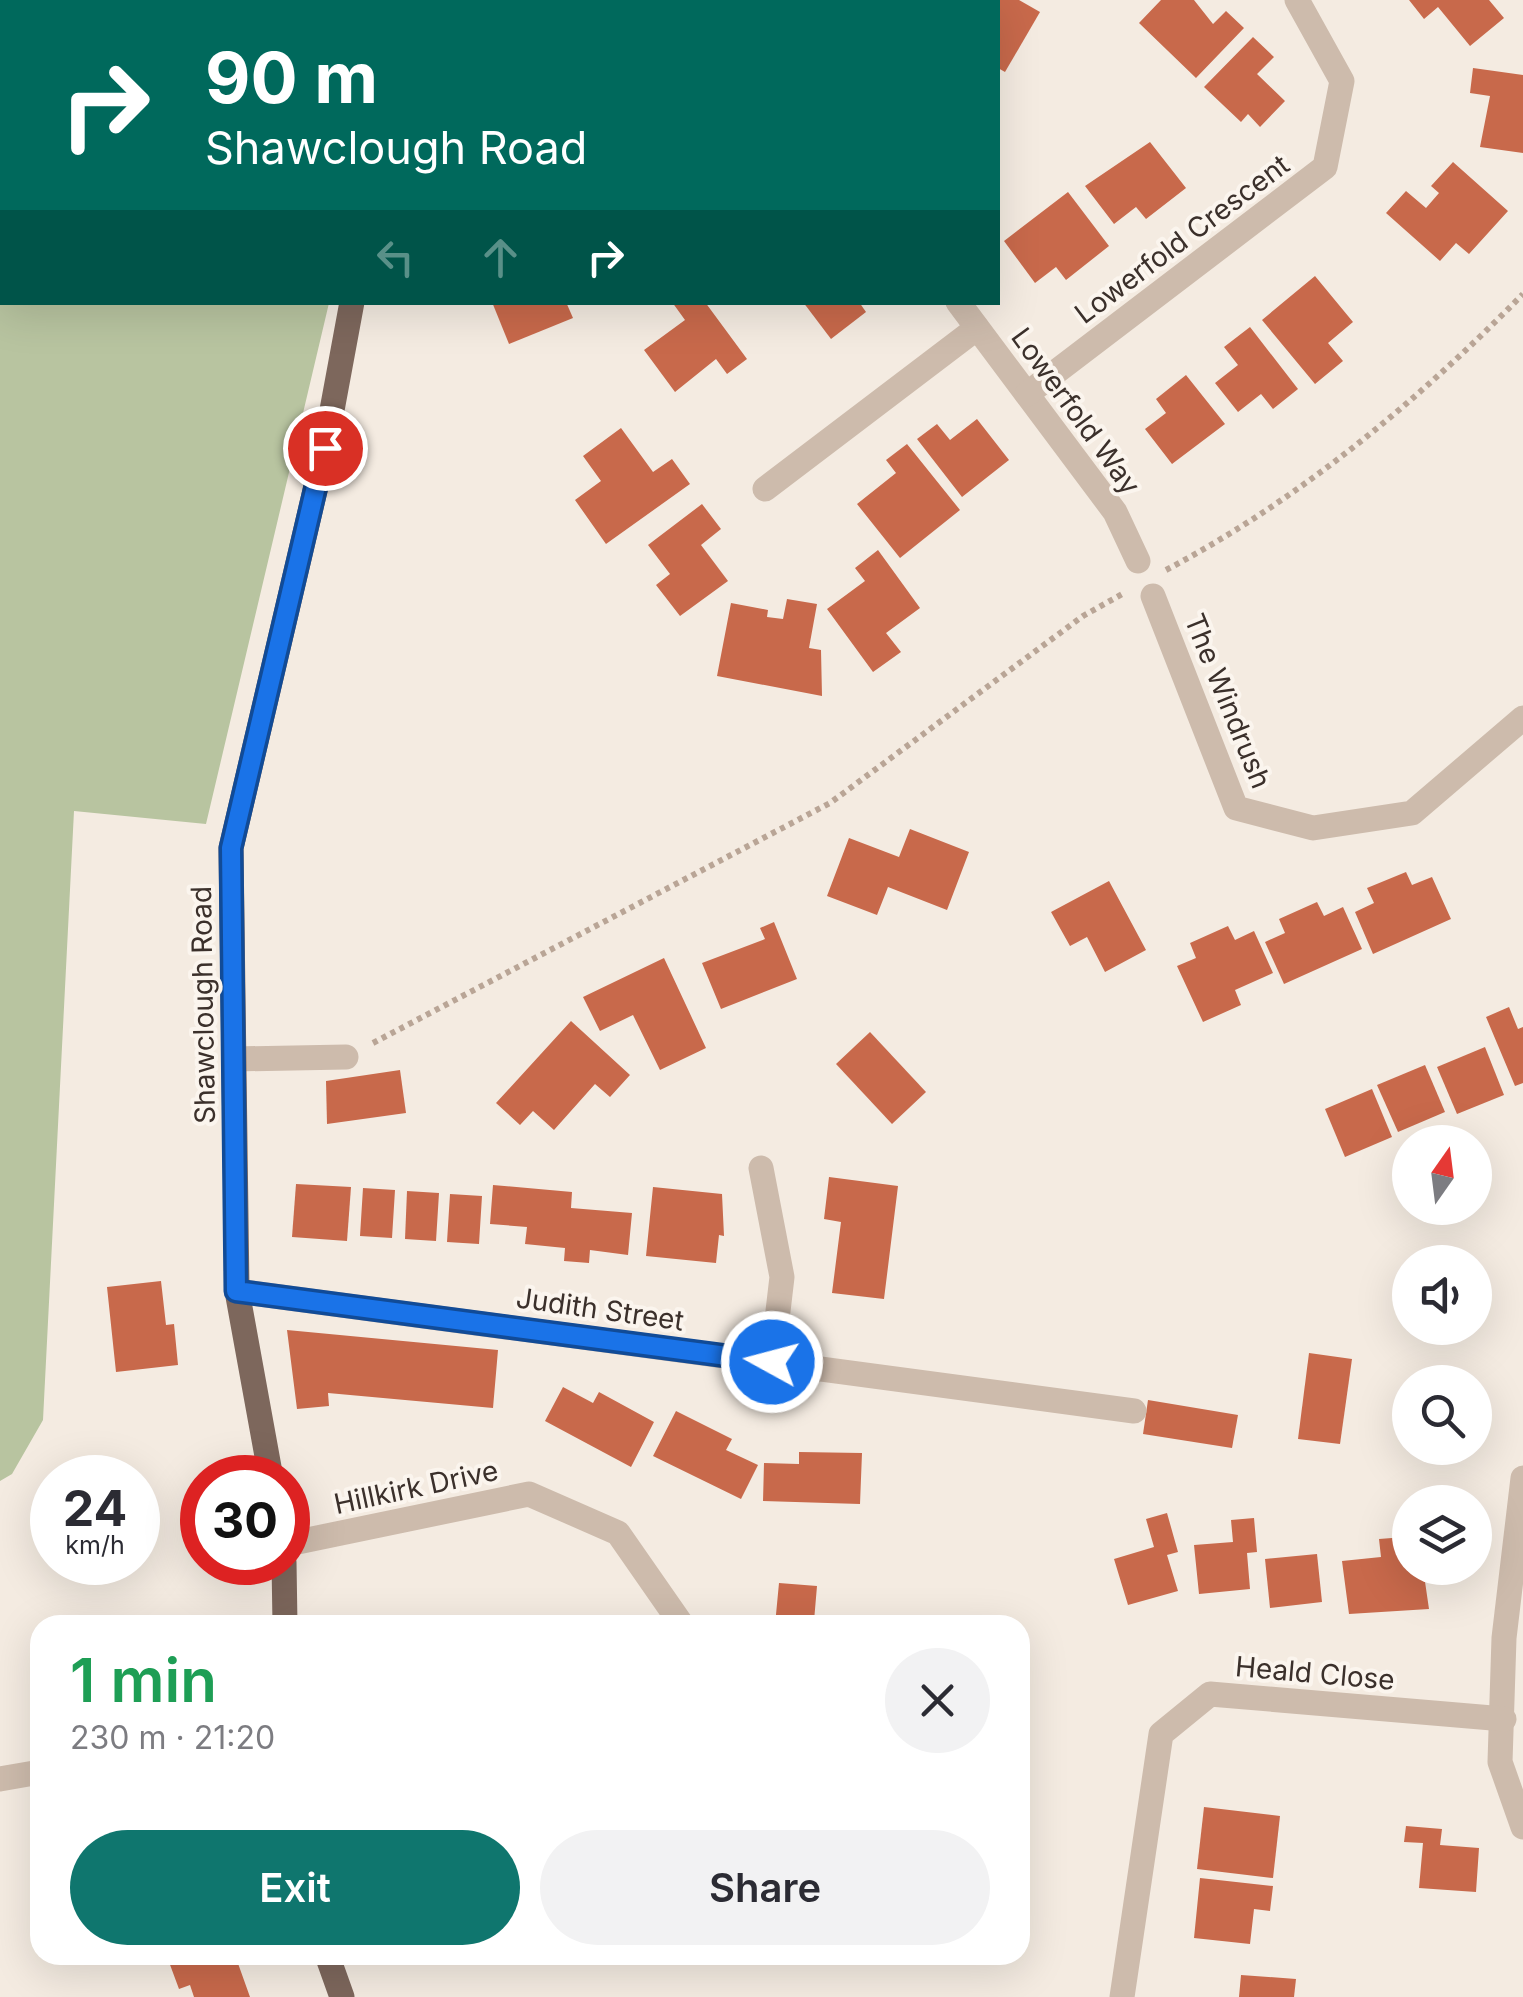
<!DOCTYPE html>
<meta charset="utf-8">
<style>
:root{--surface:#fff;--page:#f2f2f3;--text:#2b2b33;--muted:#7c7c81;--accent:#0f766e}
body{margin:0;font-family:Inter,sans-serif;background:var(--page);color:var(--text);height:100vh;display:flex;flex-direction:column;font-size:38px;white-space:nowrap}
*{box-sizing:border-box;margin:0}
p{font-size:32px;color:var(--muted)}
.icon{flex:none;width:55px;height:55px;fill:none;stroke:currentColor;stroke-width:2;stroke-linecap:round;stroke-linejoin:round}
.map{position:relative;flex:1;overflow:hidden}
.details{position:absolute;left:30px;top:1615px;width:1000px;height:350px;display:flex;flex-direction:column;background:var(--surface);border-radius:30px;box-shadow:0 10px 40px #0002}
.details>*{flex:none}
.guide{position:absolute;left:0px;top:0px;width:1000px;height:305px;box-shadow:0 10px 40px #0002;background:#00695c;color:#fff;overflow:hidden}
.needle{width:65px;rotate:14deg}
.fabs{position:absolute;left:1392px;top:1125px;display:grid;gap:20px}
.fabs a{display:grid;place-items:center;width:100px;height:100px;border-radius:50%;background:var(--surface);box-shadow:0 10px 40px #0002;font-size:50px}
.speed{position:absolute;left:30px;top:1455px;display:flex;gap:20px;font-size:50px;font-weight:700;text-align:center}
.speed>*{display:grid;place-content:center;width:130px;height:130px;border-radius:50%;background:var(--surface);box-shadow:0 10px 40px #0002;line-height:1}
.speed small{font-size:25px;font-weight:400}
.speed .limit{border:15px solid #d22;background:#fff;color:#111}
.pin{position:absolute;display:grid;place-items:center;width:85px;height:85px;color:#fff;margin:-42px;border:5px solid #fff;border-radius:50%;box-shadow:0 2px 10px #0007}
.me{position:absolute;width:110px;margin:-55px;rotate:277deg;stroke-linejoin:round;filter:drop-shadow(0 0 8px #0008)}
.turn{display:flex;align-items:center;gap:35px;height:210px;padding:0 40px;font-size:45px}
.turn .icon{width:130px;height:130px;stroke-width:2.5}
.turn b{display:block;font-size:70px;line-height:85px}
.lanes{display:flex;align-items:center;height:95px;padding:0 40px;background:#0003;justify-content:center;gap:50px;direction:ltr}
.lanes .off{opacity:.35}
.round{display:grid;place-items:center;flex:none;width:105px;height:105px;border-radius:52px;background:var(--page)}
.head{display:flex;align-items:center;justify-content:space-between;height:170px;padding:0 40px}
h1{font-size:60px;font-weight:600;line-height:75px;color:#1e9e55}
.button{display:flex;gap:20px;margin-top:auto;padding:20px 40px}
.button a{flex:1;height:115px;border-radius:60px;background:var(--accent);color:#fff;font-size:40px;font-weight:600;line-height:115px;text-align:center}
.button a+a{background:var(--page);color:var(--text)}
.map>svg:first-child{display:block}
.green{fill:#b8c4a0}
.building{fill:#c8694b}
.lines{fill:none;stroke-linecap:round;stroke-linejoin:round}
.path{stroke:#b9a596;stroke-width:6;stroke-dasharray:5 5;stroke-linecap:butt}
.minor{stroke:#cdbbac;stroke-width:25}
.major{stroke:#7d675c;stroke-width:25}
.route-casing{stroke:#114b97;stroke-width:25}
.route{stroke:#1a73e8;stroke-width:18}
.labels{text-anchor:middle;stroke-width:8;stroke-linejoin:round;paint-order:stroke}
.street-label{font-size:28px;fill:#3b302b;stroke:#fbf5ee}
</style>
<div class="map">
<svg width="1523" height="1997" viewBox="0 0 1523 1997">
<rect width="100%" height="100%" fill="#f4ebe1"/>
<polygon class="green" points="0,0 381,0 2,2 2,302 329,303 206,824 74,811 43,1420 12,1474 0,1481"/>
<g class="building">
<polygon points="998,0 1019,0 1040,12 1005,72 998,68"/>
<polygon points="1161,0 1194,0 1213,24 1226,11 1244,28 1196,78 1139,23"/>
<polygon points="1409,0 1489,0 1504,18 1470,46 1438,7 1424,19"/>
<polygon points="1253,37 1274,57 1257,74 1285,101 1260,127 1248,114 1241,122 1204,87"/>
<polygon points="1473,68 1523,75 1523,153 1480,147 1490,96 1470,93"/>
<polygon points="1150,142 1186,188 1146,219 1136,207 1114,224 1085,186"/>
<polygon points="1453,162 1508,211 1469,254 1456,243 1440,261 1386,213 1406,191 1426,208 1439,193 1431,186"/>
<polygon points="1068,192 1109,246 1066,280 1056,267 1035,283 1004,241"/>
<polygon points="1315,276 1353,322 1328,343 1343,361 1315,384 1262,320"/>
<polygon points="492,302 566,302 573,318 509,344"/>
<polygon points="672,302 705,302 747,359 727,374 716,359 675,392 644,350 685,320"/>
<polygon points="803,302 859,302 866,312 831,339"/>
<polygon points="1250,327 1298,389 1273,409 1261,394 1238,412 1215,383 1238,365 1224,347"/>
<polygon points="1186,375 1225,424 1172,464 1145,429 1166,413 1156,399"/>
<polygon points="977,419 1009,460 962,497 917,439 937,424 950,440"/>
<polygon points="621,428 653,472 672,459 690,484 606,544 575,500 601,481 583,456"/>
<polygon points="907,444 960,510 900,558 857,504 896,473 886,460"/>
<polygon points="702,504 721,529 701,545 728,581 680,616 656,585 670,574 648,545"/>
<polygon points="878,550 920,608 886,633 901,652 873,672 827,609 865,581 855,568"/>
<polygon points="787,599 817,604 809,648 821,650 822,696 717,676 731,603 768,610 767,617 783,619"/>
<polygon points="910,829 969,852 947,910 888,887 877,915 827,896 849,838 899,857"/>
<polygon points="1406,872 1412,885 1432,877 1451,919 1373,954 1355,912 1374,903 1367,888"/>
<polygon points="1109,881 1146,950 1105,972 1087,937 1070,946 1051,912"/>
<polygon points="1317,902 1324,916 1343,907 1362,949 1284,984 1265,942 1285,933 1279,919"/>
<polygon points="774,922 797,979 721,1009 702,963 765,939 760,928"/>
<polygon points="1228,926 1235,940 1254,931 1273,973 1235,990 1241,1005 1203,1022 1177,966 1196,958 1190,943"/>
<polygon points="664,958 706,1048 660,1070 633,1015 600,1031 583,997"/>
<polygon points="1509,1007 1518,1029 1523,1027 1523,1083 1515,1086 1486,1017"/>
<polygon points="571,1021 630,1075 610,1097 595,1084 554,1130 533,1111 520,1125 496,1103"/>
<polygon points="870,1032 926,1092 892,1124 836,1064"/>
<polygon points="1485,1047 1504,1095 1457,1114 1437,1067"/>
<polygon points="1425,1065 1445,1112 1398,1132 1377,1085"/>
<polygon points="400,1070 406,1113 327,1124 326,1081"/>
<polygon points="1372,1089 1392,1137 1345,1157 1325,1109"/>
<polygon points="829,1177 898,1186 884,1299 832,1293 841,1222 824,1219"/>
<polygon points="296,1184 351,1187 347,1241 292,1237"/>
<polygon points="493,1185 572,1192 571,1208 632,1213 628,1255 590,1250 589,1263 564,1261 565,1248 525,1244 527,1227 490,1224"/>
<polygon points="653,1187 722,1194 724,1236 719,1235 716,1263 646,1256"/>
<polygon points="363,1188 395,1190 392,1238 360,1236"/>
<polygon points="407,1191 439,1193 436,1241 405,1239"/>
<polygon points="450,1194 482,1196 479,1244 447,1242"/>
<polygon points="161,1281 166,1325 174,1324 178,1365 116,1372 107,1287"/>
<polygon points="287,1330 498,1350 493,1408 328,1393 329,1406 297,1409"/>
<polygon points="1309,1353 1352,1359 1340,1444 1298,1439"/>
<polygon points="563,1387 593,1403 599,1392 654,1422 631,1467 545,1421"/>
<polygon points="1148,1400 1238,1415 1232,1448 1143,1434"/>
<polygon points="676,1411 732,1439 726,1450 758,1465 741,1499 653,1456"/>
<polygon points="799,1452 862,1453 860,1504 763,1501 764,1463 799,1464"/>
<polygon points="1167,1513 1178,1552 1167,1555 1178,1591 1128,1605 1114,1559 1154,1547 1146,1519"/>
<polygon points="1254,1518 1257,1552 1247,1553 1250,1589 1199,1594 1194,1545 1233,1542 1231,1520"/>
<polygon points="1405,1537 1410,1568 1423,1568 1429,1609 1349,1614 1342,1561 1381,1557 1379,1539"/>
<polygon points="1317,1554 1322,1602 1270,1608 1265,1559"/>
<polygon points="779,1583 817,1586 814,1621 832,1625 775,1625"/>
<polygon points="1204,1807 1280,1816 1273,1878 1197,1869"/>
<polygon points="1406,1826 1442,1829 1440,1845 1479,1848 1476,1892 1419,1888 1423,1843 1404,1842"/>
<polygon points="1200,1878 1273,1886 1270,1911 1254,1909 1250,1944 1194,1938"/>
<polygon points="189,1955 235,1955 250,1997 194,1997 190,1985 179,1989 169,1962"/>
<polygon points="1241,1975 1296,1979 1294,1997 1239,1997"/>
</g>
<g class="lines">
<g class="path">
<path d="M1166 570C1300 499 1417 402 1523 294"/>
<polyline points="373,1043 830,803 1083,616 1124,593"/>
</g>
<g class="minor">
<polyline points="704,0 705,2"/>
<polyline points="897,2 898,0"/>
<polyline points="958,302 1115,512 1138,561"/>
<polyline points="1027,394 1325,167 1342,81 1297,0"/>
<polyline points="765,489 977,328"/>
<polyline points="1153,596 1236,808 1313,828 1412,813 1523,718"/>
<polyline points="234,1059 346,1057"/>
<polyline points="761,1168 782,1277 772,1362"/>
<polyline points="237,1291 1134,1411"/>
<polyline points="1523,1478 1504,1638 1500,1762 1523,1827"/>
<polyline points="288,1544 529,1494 618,1533 682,1625"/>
<polyline points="0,1779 40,1772"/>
<polyline points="1122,1997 1161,1734 1210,1694 1504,1719"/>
</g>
<g class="major">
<polyline points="406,2 407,0"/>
<polyline points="271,1478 237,1291 231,848 325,448 352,302"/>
<polyline points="284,1562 285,1625"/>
<polyline points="327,1955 342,1997"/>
</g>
</g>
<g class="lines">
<g class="route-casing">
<polyline id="route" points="325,448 231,848 236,1291 772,1362"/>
</g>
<use href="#route" class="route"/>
</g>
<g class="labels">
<g class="street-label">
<text transform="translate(1182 239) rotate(-37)" y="10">Lowerfold Crescent</text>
<text transform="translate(1076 411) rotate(54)" y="10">Lowerfold Way</text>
<text transform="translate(1228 701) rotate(68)" y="10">The Windrush</text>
<text transform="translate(203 1005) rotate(-91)" y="10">Shawclough Road</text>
<text transform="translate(600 1309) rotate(8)" y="10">Judith Street</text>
<text transform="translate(416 1487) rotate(-12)" y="10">Hillkirk Drive</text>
<text transform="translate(1315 1673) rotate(5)" y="10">Heald Close</text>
</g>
</g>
</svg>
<div class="fabs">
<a><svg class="needle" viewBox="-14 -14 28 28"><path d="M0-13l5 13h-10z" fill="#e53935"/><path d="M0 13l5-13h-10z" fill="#7c7c81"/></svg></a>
<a><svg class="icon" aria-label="sound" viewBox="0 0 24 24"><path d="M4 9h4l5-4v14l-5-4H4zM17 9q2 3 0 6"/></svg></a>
<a><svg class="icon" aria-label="search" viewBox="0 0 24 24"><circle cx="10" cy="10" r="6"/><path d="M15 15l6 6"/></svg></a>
<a><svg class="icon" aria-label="layers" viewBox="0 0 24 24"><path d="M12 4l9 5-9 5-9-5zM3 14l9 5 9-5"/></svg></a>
</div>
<div class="speed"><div>24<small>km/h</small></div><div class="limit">30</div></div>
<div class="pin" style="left:325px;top:448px;background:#d93025"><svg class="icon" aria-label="arrive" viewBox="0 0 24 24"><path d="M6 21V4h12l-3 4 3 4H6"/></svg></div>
<svg class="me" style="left:772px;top:1362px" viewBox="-20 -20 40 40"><circle r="17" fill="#1a73e8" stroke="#fff" stroke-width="3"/><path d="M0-11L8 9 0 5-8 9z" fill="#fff"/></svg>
<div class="guide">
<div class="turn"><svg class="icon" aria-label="right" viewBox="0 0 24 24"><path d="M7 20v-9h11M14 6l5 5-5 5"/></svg><div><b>90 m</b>Shawclough Road</div></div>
<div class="lanes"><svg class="icon off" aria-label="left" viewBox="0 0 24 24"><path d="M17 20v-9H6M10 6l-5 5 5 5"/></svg><svg class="icon off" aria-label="ahead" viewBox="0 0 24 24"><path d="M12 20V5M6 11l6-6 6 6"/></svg><svg class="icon" aria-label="right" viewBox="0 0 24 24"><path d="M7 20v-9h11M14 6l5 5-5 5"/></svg></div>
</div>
<section class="details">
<div class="head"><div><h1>1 min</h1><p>230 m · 21:20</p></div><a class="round"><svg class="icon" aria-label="close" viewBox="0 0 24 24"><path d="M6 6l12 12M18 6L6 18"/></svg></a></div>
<div class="button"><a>Exit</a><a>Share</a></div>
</section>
</div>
